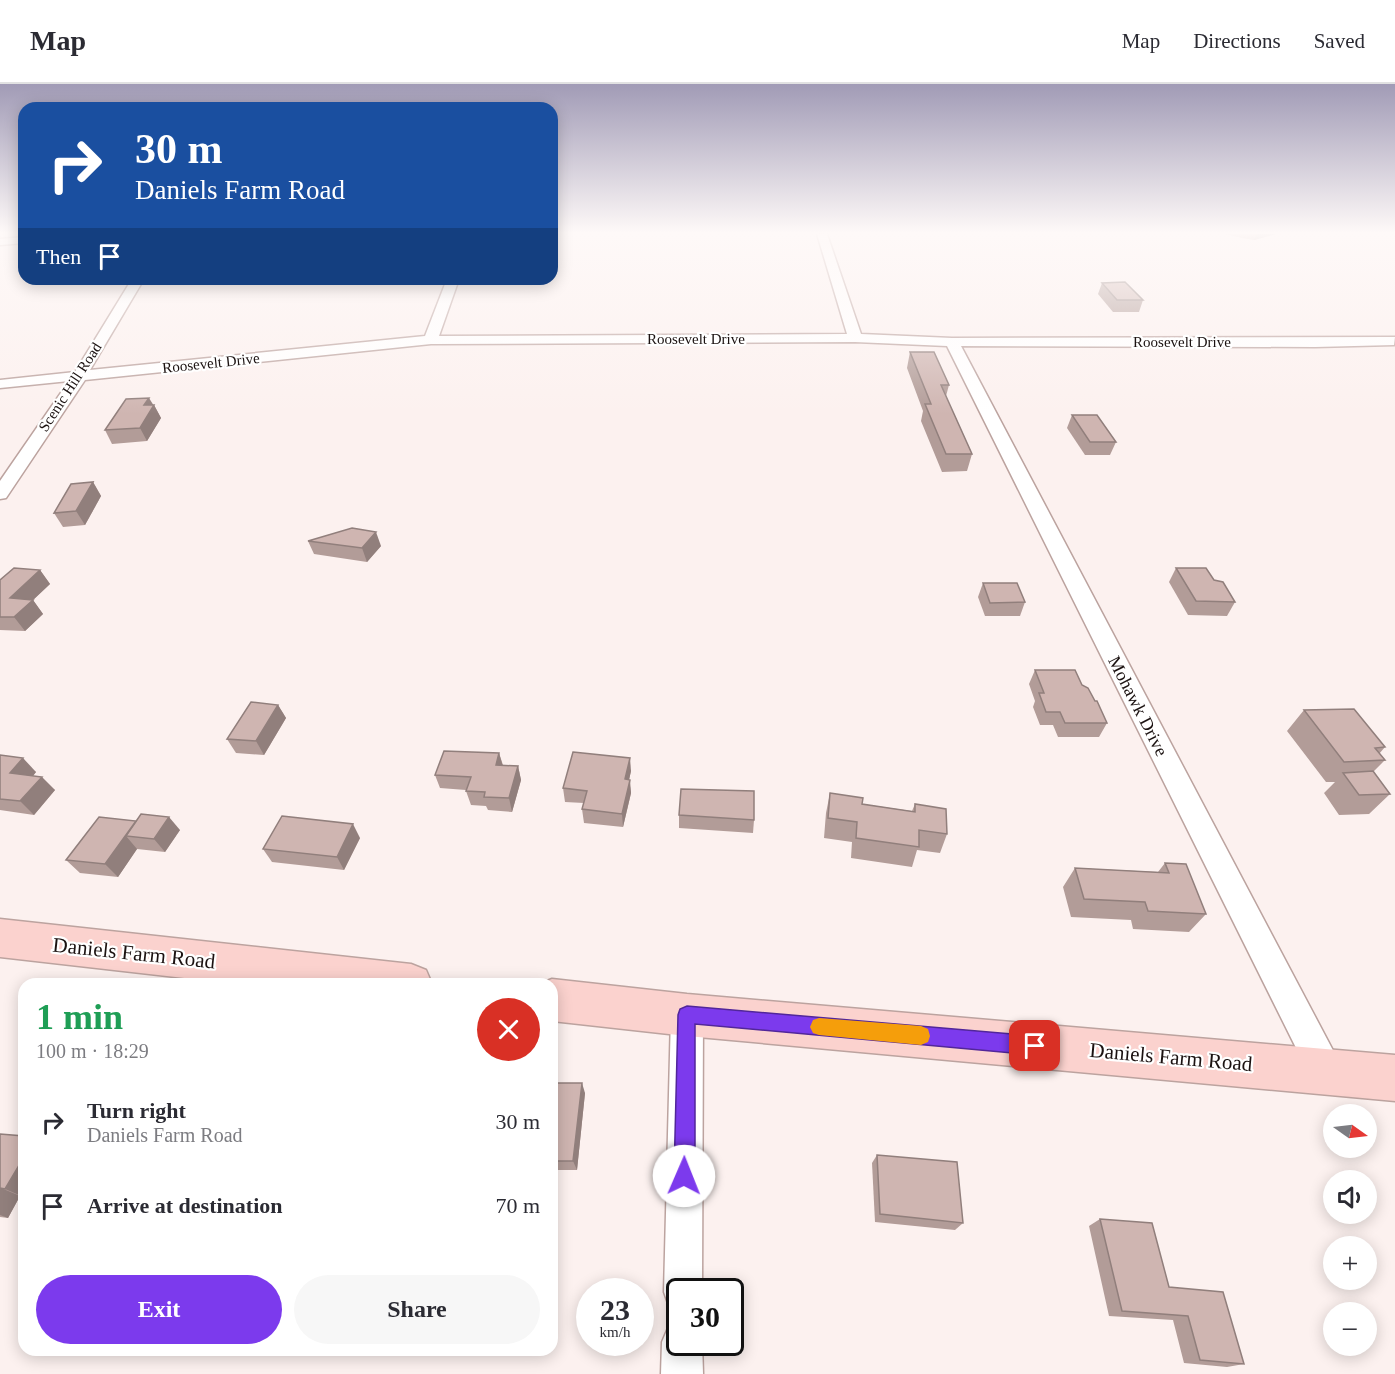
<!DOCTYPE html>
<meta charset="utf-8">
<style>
:root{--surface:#fff;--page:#f7f7f7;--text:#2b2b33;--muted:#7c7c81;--line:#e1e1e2;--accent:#7c3aed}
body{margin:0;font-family:"Times New Roman",serif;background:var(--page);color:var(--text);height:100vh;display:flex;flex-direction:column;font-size:22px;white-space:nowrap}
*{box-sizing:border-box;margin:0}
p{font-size:20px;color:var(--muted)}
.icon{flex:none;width:33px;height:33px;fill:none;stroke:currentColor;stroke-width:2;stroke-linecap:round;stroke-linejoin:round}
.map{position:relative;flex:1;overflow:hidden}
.details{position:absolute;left:18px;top:894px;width:540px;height:378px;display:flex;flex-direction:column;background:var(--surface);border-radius:18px;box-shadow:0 3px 15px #0003}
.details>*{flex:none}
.hud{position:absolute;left:18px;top:18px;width:540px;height:183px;border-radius:18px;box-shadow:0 3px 15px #0003;background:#1a4fa0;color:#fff;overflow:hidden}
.needle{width:39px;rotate:104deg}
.fabs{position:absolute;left:1323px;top:1020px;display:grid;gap:12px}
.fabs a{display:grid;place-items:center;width:54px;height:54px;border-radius:50%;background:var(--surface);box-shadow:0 3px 15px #0003;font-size:30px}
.speed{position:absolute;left:576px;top:1194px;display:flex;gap:12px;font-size:30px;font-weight:700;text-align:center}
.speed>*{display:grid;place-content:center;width:78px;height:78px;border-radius:50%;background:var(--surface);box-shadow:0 3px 15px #0003;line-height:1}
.speed small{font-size:15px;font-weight:400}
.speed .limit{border:3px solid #111;border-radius:9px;background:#fff;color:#111}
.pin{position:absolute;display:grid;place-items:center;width:51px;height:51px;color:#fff;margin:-26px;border-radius:12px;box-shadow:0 3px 9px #0006}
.me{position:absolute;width:66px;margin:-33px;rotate:1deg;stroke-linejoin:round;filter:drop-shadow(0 0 4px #0008)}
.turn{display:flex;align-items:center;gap:21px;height:126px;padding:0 18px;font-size:27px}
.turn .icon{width:78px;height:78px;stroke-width:2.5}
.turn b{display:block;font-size:42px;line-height:51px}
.then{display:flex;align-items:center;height:57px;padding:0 18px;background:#0003;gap:12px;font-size:22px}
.round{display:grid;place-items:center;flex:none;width:63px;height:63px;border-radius:32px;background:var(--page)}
.summary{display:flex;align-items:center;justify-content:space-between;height:102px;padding:0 18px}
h1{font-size:36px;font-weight:700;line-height:45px;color:#1e9e55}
.action{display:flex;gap:12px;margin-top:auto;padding:12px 18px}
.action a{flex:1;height:69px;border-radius:36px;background:var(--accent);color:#fff;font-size:24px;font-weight:700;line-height:69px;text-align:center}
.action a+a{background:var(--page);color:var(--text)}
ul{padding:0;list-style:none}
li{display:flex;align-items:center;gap:18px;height:84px;padding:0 18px}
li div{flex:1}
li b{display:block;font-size:22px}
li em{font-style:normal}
header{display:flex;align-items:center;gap:36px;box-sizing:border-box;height:84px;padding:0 30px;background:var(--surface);border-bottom:2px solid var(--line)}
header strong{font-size:28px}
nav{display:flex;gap:33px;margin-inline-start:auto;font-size:21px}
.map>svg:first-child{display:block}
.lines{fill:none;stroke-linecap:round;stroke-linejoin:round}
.minor-casing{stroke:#bca39f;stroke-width:3}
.secondary-casing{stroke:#bca39f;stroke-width:3}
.minor{fill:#fff;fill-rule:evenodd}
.secondary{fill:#fbd2ce;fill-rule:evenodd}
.wall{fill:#b29c98}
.shaded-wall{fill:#917f7c}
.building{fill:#cfb5b1;stroke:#917f7c;stroke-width:1.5}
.route{fill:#7c3aed;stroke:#51269a;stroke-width:1.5}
.slow{fill:#f59e0b}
.labels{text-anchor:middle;stroke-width:4.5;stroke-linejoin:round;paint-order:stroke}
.far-street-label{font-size:15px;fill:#1b1211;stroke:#fff}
.street-label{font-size:18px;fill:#1b1211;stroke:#fff}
.near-street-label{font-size:21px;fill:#1b1211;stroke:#fff}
</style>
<header>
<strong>Map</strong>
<nav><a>Map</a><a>Directions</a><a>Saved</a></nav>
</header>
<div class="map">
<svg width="1395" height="1290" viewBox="0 0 1395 1290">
<rect width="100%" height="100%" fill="#fcf1ef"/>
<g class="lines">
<g class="minor-casing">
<g id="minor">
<polygon points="817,150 827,150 861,250 952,254 1395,253 1394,261 1315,263 961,262 1337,974 1342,986 1337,998 1325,1003 1313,998 947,262 855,258 431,260 85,296 6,414 0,415 0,397 69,297 0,304 0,296 75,288 132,195 144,195 90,286 425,252 447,195 459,195 439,252 847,250"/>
<polygon points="24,153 24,159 0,161 0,155"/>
<polygon points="687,916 698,920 703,931 702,1208 680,1208 680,1226 669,1222 664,1208 671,931 676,920"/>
<polygon points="680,1239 680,1258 702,1258 703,1290 661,1290 662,1258 668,1244"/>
</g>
</g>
<g class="secondary-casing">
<g id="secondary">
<polygon points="0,835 411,880 426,886 432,900 237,900 0,873"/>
<polygon points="552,895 687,910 1395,971 1395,1017 687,952 552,937 552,900 540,900"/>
</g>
</g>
<use href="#minor" class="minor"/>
<use href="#secondary" class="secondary"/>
</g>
<g class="wall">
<polygon points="1225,150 1276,150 1254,156 1242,154"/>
<polygon points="1102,199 1143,216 1139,228 1113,228 1098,210"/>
<polygon points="910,268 949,301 946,312 972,370 967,387 942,388 921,337 923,327 907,284"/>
<polygon points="153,321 154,321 161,334 147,357 112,360 105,346"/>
<polygon points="1072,331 1116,358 1110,371 1085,371 1067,344"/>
<polygon points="93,398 101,412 85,441 63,443 54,429"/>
<polygon points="308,457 381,462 367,478 314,470"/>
<polygon points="1176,484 1214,496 1235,518 1227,532 1188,531 1169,498"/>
<polygon points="40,486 50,500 33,516 43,530 25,547 0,546 0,496"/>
<polygon points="983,499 1025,518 1020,532 985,532 978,513"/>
<polygon points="1035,586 1082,601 1095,617 1107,639 1099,653 1058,653 1053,641 1040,641 1033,623 1035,617 1029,600"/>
<polygon points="278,621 286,634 264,671 236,669 227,655"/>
<polygon points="1304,626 1385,663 1379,670 1385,676 1373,688 1390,710 1369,730 1339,731 1324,709 1335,698 1326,698 1287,647"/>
<polygon points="499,669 503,681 518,682 521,696 512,728 488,726 486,722 471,721 466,707 466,706 440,704 435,691"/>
<polygon points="0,671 36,688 33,692 55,706 34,731 0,726"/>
<polygon points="631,687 629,696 631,709 623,743 584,739 582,725 584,719 565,718 563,704"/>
<polygon points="830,709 862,720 912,727 915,720 947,750 940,769 917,766 912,783 851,774 852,758 824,754 826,729"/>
<polygon points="679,731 754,736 753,749 679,744"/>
<polygon points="136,737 180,746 165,768 137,765 118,793 80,789 66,776"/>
<polygon points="360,754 344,786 272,778 263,765"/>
<polygon points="1165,779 1206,830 1189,848 1133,845 1131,836 1071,833 1063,803 1075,784 1158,788"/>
<polygon points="552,999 585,1009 577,1086 556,1086 553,1113"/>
<polygon points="0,1050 24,1052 24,1113 20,1112 8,1134 0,1133"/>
<polygon points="877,1071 963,1139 955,1146 875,1138 872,1079"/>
<polygon points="1100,1135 1169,1203 1244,1280 1227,1283 1184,1279 1173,1236 1109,1232 1089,1142"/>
</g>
<g class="shaded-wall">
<polygon points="1257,150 1276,150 1254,156"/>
<polygon points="149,314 154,322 154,321 161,334 147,357 140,344 144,321"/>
<polygon points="93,398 101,412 85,441 76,427"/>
<polygon points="376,448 381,462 367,478 362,464"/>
<polygon points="40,486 50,500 33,516 43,530 25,547 14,533 10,514"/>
<polygon points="278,621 286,634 264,671 256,657"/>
<polygon points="499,669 503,683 496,681"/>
<polygon points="23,674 36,688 24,703 10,689"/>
<polygon points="630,674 631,687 626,709 625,695"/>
<polygon points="518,682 521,696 512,728 509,714"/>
<polygon points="42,693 55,706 34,731 20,717"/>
<polygon points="630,696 631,709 623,743 622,730"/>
<polygon points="169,733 180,746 165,768 154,755"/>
<polygon points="136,737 126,752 137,765 118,793 105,780"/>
<polygon points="353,740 360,754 344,786 337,773"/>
<polygon points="582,999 585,1009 577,1086 573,1077"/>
<polygon points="24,1073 24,1113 5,1105"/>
<polygon points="552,1077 556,1086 553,1113 552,1112"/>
<polygon points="1,1104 20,1112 8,1134 0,1131 0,1106"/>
</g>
<g class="building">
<polygon points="1125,198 1143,216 1117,216 1102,199"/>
<polygon points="910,268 934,268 949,301 941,301 972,370 946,370 925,320 931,320"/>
<polygon points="149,314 144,321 154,321 140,344 105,346 126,315"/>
<polygon points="1072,331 1097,331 1116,358 1090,358"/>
<polygon points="93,398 76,427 54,429 71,400"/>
<polygon points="352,444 376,448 362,464 308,457"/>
<polygon points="14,484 40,486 10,514 33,516 14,533 0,533 0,496"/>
<polygon points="1176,484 1206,484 1214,496 1223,498 1235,518 1196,517"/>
<polygon points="983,499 1017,499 1025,518 990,519"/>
<polygon points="1035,586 1075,586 1082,601 1088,604 1095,617 1097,617 1107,639 1065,639 1060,628 1046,628 1039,609 1044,609"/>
<polygon points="251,618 278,621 256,657 227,655"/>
<polygon points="1354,625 1385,663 1375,664 1385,676 1344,678 1304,626"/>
<polygon points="444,667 499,669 496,681 518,682 509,714 484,713 485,708 466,707 471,693 435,691"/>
<polygon points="573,668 630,674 625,695 630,696 622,730 582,725 587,707 563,704"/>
<polygon points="0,671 23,674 10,689 42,693 20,717 0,715"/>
<polygon points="1373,687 1390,710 1359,711 1343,689"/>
<polygon points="681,705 754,707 754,736 679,731"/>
<polygon points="830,709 863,714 862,720 915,728 915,720 946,725 947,750 919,746 919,763 856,754 857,738 828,734"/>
<polygon points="141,730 169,733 154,755 126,752"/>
<polygon points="282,732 353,740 337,773 263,765"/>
<polygon points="99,733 136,737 105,780 66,776"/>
<polygon points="1165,779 1186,780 1206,830 1148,827 1145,818 1084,815 1075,784 1169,789"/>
<polygon points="552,999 582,999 573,1077 552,1077"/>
<polygon points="0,1050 24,1052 24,1073 5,1105 1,1104 0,1106"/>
<polygon points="877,1071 957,1078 963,1139 880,1130"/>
<polygon points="1100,1135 1152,1139 1169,1203 1223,1208 1244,1280 1200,1276 1188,1232 1122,1227"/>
</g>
<linearGradient id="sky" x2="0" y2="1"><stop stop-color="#a19bb6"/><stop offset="0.45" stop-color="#fef9f8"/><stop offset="1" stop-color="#fef9f8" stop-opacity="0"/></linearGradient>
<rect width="1395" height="330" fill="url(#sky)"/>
<polygon class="route" points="687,922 1035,952 1041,955 1044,962 1041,968 1035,971 695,940 695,1092 692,1100 684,1102 677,1100 674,1092 678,931 680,925"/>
<polygon class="slow" points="819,934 921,942 928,945 930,952 928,958 921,961 819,951 813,949 810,943 813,936"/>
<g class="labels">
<g class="far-street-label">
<text x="696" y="260">Roosevelt Drive</text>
<text x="1182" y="263">Roosevelt Drive</text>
<text transform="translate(211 279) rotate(-6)" y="5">Roosevelt Drive</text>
<text transform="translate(70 303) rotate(-57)" y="5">Scenic Hill Road</text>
</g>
<g class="street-label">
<text transform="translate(1138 622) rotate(63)" y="6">Mohawk Drive</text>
</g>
<g class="near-street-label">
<text transform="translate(134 869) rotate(6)" y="7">Daniels Farm Road</text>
<text transform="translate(1171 973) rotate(5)" y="7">Daniels Farm Road</text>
</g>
</g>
</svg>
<div class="fabs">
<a><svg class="needle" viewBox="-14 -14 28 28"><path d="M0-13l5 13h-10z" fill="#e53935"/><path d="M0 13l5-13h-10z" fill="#7c7c81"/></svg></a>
<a><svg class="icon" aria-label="sound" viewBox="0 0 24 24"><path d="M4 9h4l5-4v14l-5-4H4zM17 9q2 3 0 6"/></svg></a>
<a>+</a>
<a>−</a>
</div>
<div class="speed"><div>23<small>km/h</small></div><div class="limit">30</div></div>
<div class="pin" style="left:1035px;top:962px;background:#d93025"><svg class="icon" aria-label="arrive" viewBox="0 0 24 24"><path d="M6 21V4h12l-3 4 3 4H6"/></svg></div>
<svg class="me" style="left:684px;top:1092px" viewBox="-20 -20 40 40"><circle r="19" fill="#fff"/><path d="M0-13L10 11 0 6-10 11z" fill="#7c3aed"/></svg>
<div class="hud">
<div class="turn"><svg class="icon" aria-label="right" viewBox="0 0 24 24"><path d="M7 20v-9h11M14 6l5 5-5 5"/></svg><div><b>30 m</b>Daniels Farm Road</div></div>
<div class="then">Then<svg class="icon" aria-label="arrive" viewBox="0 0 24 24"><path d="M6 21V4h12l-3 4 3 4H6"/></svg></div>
</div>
<section class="details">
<div class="summary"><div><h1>1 min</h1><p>100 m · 18:29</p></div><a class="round" style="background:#d93025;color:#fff"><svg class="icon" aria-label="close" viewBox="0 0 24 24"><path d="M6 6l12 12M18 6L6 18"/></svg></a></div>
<ul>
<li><svg class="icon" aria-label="right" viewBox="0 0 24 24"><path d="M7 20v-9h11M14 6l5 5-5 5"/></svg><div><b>Turn right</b><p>Daniels Farm Road</p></div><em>30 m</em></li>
<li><svg class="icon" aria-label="arrive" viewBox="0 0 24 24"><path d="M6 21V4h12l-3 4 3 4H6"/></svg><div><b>Arrive at destination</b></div><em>70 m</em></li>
</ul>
<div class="action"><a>Exit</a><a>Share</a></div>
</section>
</div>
